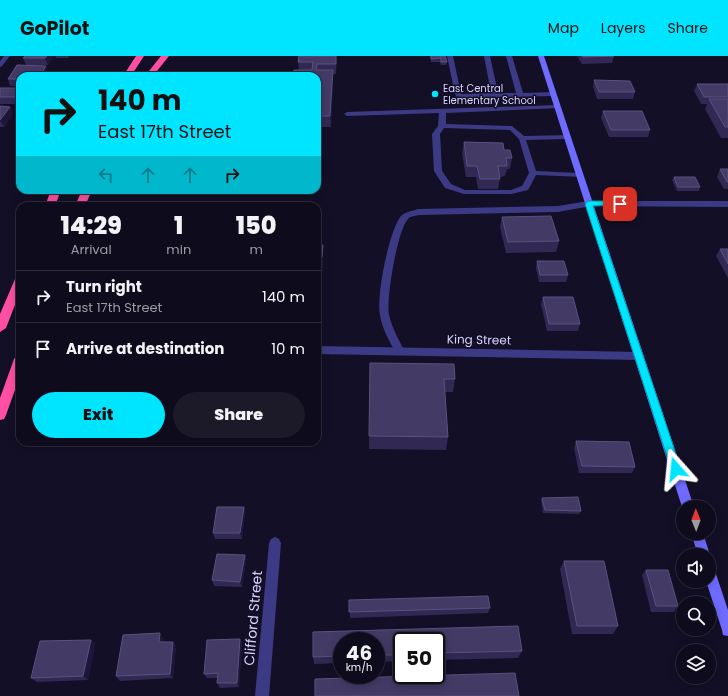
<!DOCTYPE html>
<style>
:root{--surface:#0e0b1c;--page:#1c1929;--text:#f1f3f6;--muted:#9b9ba3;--line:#2e2b3b;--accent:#00e5ff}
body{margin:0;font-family:Poppins,sans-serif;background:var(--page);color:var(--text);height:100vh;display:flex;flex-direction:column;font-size:15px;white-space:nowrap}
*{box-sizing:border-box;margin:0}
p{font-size:13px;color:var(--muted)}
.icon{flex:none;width:22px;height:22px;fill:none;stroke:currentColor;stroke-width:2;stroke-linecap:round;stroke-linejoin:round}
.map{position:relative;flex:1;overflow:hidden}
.panel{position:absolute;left:16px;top:146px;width:305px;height:244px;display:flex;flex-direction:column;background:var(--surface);border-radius:12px;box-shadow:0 2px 10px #0003,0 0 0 1px var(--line)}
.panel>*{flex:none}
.banner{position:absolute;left:16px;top:16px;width:305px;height:122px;border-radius:12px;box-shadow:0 2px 10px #0003,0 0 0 1px var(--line);background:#00e5ff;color:#111;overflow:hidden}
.needle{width:26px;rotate:359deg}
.controls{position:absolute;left:676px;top:444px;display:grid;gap:8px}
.controls a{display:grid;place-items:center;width:40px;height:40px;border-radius:50%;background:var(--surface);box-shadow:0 2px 10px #0003,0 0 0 1px var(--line);font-size:20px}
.speed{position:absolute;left:333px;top:576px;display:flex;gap:8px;font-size:20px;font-weight:700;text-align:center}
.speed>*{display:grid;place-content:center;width:52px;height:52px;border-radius:50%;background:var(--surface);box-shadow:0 2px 10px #0003,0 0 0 1px var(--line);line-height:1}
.speed small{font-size:10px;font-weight:400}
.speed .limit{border:2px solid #111;border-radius:6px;background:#fff;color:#111}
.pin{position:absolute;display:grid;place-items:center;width:34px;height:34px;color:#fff;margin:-17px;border-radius:8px;box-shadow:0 2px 6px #0006}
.me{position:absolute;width:44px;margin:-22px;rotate:342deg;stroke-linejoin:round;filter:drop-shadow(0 0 3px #0008)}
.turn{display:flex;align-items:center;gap:14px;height:84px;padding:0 16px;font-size:18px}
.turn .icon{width:52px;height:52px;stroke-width:2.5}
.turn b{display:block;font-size:28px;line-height:34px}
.lanes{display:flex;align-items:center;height:38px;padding:0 16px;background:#0003;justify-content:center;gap:20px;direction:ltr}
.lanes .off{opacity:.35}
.eta{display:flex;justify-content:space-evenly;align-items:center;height:68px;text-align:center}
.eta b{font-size:24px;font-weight:800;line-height:28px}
.primary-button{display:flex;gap:8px;margin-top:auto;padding:8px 16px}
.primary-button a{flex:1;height:46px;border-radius:24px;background:var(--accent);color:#111;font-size:16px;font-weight:800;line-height:46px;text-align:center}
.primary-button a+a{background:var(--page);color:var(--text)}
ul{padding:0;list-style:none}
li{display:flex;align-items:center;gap:12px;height:52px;padding:0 16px;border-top:1px solid var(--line)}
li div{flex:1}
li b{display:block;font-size:15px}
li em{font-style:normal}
header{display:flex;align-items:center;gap:24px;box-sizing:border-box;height:56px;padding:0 20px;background:var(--accent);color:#111}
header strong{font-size:19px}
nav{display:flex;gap:22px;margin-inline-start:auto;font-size:14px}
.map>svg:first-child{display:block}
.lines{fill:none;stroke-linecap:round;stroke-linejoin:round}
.service{fill:#3d3a85;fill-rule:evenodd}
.minor{fill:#3d3a85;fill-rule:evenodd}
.secondary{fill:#6f6bff;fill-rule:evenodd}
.motorway{fill:#ff4fa3;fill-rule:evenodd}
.wall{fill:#312854}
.shaded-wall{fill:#1d163a}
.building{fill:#433a66;stroke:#5a527e}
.route{fill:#00e5ff;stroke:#0095a6}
.poi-dot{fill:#00e5ff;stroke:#130f26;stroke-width:1.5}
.labels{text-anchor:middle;stroke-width:3;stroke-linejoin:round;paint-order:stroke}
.far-poi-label{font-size:10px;fill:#d9d4ff;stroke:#130f26;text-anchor:start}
.street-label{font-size:12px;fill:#d9d4ff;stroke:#130f26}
.near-street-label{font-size:14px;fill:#d9d4ff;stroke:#130f26}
</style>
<header>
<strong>GoPilot</strong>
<nav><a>Map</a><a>Layers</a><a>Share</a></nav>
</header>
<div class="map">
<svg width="728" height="640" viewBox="0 0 728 640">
<rect width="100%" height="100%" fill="#130f26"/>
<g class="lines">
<g class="service">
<polygon points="447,0 453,0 461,38 491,37 484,0 490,0 498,37 516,37 506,0 512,0 523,37 553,36 556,38 553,40 464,42 464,46 460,46 455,38"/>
<path d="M557 49 559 50V52L446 57V68L512 70 524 80 570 79 571 81 567 83 526 84 536 115 579 117H582V121L536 119 528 134 511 138H464L445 132 434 115 432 78 438 70 439 57 347 60 344 58 347 56ZM444 72 510 74 519 83 529 117 522 130 511 134H465L451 128 442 115 440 78Z"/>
<path d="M588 145 591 146V150L558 156 419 159C415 160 410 160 408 163 397 175 386 243 389 259 392 272 399 284 405 296L403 299H397C390 286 382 273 380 259 376 241 389 174 401 160 405 156 413 155 418 153L558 150Z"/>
</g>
<g class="minor">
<polygon points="4,0 10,0 2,10 0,11 0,5"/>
<polygon points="588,145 728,145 728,151 585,150 585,146"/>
<polygon points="317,290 640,296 645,300 640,304 317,298"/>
<polygon points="275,481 279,483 281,487 269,640 255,640 269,487 271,483"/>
</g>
<g class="secondary">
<polygon points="538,0 544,0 694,451 683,451 683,453 682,451"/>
<polygon points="691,477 703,477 710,499 709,501 709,499 698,499"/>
<polygon points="709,509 713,511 715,515 728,554 728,580 723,579 722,574 706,525 709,525"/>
</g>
<g class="motorway">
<polygon points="136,0 144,0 131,20 123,20"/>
<polygon points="161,0 169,0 153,20 145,20"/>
<polygon points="51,134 61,134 55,150 45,150"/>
<polygon points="82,134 92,134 85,150 75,150"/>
<polygon points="20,219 20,236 6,272 0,276 0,258 15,223"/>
<polygon points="20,299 20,320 6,359 4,363 0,364 0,342 14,303 16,300"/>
</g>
</g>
<g class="wall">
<polygon points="56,0 69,0 68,2 56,2"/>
<polygon points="299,0 337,0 336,18 333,18 331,71 317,71 317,20 299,14 298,6"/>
<polygon points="430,0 445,0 447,6 446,9 441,9 440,6 431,6"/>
<polygon points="577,0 614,0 612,7 582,8"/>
<polygon points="23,2 53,2 48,9 26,9"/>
<polygon points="17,9 49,17 46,20 20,20 20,30 10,30 8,23"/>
<polygon points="594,24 635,36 633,43 597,43 593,31"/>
<polygon points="697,28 728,28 728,82 721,82 705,53 707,48 701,48 694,35"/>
<rect x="0" y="32" width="20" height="16"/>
<polygon points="0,50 10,51 13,58 4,71 0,71"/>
<polygon points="603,55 650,74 648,81 609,81 601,62"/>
<polygon points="464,86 504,94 512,102 510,113 507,113 505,120 500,121 500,123 498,133 478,133 476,121 466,121 462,97"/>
<polygon points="720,113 728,113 728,133 724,133 717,121"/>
<polygon points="674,121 700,131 699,135 677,135 672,124"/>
<polygon points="502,161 559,185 556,196 506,197 500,171"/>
<polygon points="317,189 323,189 323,203 322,215 317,214"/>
<polygon points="720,193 728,193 728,222 716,200"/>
<polygon points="537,205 568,219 566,226 539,226 536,212"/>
<polygon points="543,241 580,268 578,275 547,275 541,248"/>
<polygon points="370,307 455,323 453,336 445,336 448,381 446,394 369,393"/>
<polygon points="576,385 635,411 632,417 579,417 574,392"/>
<polygon points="542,442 581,455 579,458 543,457 541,445"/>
<polygon points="244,451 245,457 242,483 215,483 213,477"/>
<polygon points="245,499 246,505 242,531 214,530 212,524"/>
<polygon points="564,505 618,570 613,578 572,578 560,513"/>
<polygon points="646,514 678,550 674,556 651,556 642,519"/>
<polygon points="349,544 490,552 488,557 350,562"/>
<polygon points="518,570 522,595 518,602 436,604 436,585 402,585 402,605 376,606 376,585 342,585 342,607 314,608 313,601 313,576"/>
<polygon points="163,582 163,586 173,586 176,590 173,622 120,625 116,620"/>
<polygon points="240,583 242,587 239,631 220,632 217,627 218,622 207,622 204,618"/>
<polygon points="91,584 95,588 88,624 37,626 31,622"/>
</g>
<g class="shaded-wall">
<polygon points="47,0 52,0 53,2 48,9 45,2"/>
<polygon points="336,0 337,0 336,18"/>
<polygon points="46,10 49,17 46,20 41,20 41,18"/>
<polygon points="333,14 333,24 331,71 330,60"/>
<polygon points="10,51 13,58 4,71 0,64"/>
<polygon points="323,189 323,203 322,215 322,201"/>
<polygon points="244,451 245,457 242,483 240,477"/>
<polygon points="245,499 246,505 242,531 240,526"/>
<polygon points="160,577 163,582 162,591 159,586"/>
<polygon points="240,583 242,587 239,631 237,627"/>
<polygon points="91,584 95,588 88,624 83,620"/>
<polygon points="173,586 176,590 173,622 170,618"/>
</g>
<g class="building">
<polygon points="25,0 47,0 45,2 23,2"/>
<polygon points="299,0 336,0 336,8 317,8 316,14 333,14 330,60 317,60 317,20 293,20 294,14 312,14 313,6 298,6"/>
<polygon points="431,0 445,0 447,6 441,6 441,2 431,3"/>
<polygon points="582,0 614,0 583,1"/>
<polygon points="17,9 46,10 41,18 29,18 28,20 20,20 20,23 8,23"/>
<polygon points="594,24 630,25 635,36 599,36"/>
<polygon points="697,28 728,28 728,41 704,41"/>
<rect x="0" y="32" width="20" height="9"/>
<polygon points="709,43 728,43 728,71 725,71"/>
<polygon points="0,50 10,51 0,64"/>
<polygon points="603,55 642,55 650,74 611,74"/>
<polygon points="464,86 503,87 504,94 510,94 512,102 506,102 507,110 498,110 500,123 480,123 477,110 467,110"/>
<polygon points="720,113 728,113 728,126 727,126"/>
<polygon points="674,121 695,121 700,131 678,131"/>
<polygon points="551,160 559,185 508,186 502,161"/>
<polygon points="317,189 323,189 322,201 317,201"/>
<polygon points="720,193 728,193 728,208"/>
<polygon points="537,205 564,205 568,219 540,219"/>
<polygon points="543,241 573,241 580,268 549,268"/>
<polygon points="370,307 454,308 455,323 444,323 448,381 369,380"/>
<polygon points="576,385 629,386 635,411 582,410"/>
<polygon points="578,441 581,455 545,454 542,442"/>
<polygon points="217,451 244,451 240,477 213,477"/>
<polygon points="217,498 245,499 240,526 212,524"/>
<polygon points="564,505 604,505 618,570 577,570"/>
<polygon points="646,514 668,514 678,550 656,550"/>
<polygon points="488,540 490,552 349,556 349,544"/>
<polygon points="518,570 522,595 436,597 436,585 402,585 402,599 376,599 376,585 342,585 342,600 313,601 313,576"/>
<polygon points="160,577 159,586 173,586 170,618 116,620 123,579"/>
<polygon points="240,583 237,627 217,627 218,617 204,618 207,584"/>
<polygon points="91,584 83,620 31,622 40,585"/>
<polygon points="515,617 519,640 315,640 315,623"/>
</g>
<polygon class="route" points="620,145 622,146 622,149 593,150 681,413 676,418 671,413 585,148 588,145"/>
<circle class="poi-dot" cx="435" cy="38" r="4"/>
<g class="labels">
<g class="far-poi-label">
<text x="443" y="36">East Central<tspan x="443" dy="12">Elementary School</tspan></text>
</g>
<g class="street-label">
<text transform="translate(479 284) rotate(1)" y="4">King Street</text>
</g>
<g class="near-street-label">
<text transform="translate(253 562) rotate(-85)" y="5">Clifford Street</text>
</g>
</g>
</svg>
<div class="controls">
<a><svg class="needle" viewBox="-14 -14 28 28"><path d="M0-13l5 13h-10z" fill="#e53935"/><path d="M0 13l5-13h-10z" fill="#9b9ba3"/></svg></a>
<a><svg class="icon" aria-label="sound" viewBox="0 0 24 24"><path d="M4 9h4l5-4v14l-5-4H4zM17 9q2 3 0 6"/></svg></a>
<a><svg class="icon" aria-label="search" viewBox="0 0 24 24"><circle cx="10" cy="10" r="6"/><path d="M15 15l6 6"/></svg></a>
<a><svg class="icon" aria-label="layers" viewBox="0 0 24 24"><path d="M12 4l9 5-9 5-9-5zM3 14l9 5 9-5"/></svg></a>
</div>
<div class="speed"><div>46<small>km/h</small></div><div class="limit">50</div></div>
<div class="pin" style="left:620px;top:148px;background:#d93025"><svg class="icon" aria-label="arrive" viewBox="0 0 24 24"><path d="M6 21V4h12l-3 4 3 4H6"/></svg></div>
<svg class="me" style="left:676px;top:413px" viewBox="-20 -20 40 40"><path d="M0-17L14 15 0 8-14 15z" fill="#00e5ff" stroke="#fff" stroke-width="4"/></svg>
<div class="banner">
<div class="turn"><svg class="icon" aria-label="right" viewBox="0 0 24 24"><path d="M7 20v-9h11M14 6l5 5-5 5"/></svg><div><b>140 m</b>East 17th Street</div></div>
<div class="lanes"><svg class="icon off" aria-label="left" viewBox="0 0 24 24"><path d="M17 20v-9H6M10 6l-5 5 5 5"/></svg><svg class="icon off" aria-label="ahead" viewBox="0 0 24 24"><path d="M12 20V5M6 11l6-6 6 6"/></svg><svg class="icon off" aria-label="ahead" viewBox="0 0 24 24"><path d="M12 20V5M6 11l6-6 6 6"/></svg><svg class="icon" aria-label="right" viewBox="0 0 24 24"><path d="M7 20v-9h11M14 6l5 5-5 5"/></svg></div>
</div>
<section class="panel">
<div class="eta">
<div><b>14:29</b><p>Arrival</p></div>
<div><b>1</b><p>min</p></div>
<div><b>150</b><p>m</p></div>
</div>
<ul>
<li><svg class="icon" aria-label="right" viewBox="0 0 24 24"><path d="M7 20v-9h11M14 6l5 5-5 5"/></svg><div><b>Turn right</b><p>East 17th Street</p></div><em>140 m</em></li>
<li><svg class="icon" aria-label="arrive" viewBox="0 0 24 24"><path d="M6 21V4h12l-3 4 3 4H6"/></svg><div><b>Arrive at destination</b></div><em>10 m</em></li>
</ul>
<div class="primary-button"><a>Exit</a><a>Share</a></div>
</section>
</div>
